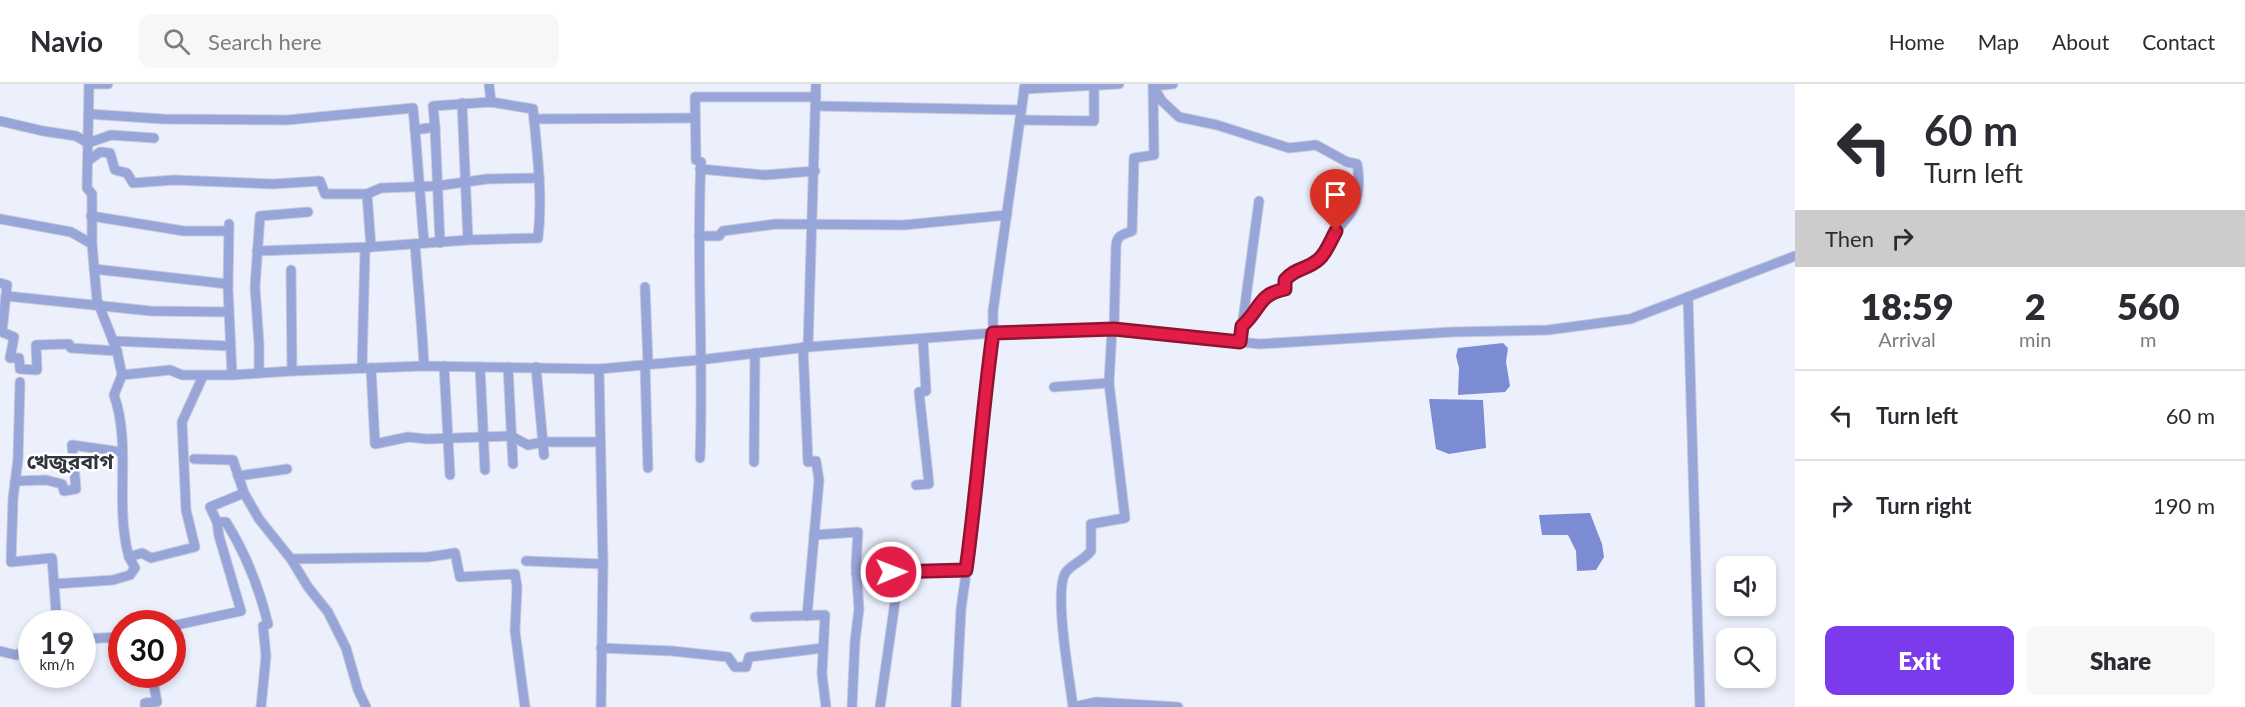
<!DOCTYPE html>
<meta charset="utf-8">
<style>
:root{--surface:#fff;--page:#f7f7f7;--text:#2b2b33;--muted:#7c7c81;--line:#e1e1e2;--accent:#7c3aed}
body{margin:0;font-family:Lato,"Noto Sans Bengali",sans-serif;background:var(--page);color:var(--text);height:100vh;display:flex;flex-direction:column;font-size:22px;white-space:nowrap}
*{box-sizing:border-box;margin:0}
p{font-size:20px;color:var(--muted)}
.icon{flex:none;width:33px;height:33px;fill:none;stroke:currentColor;stroke-width:2;stroke-linecap:round;stroke-linejoin:round}
.map{position:relative;flex:1;overflow:hidden}
.sheet{display:flex;flex-direction:column;background:var(--surface);width:450px}
.sheet>*{flex:none}
.top-card{background:#fff;color:var(--text);overflow:hidden}
.fabs{position:absolute;left:1716px;top:472px;display:grid;gap:12px}
.fabs a{display:grid;place-items:center;width:60px;height:60px;border-radius:12px;background:var(--surface);box-shadow:0 3px 9px #0003;font-size:30px}
.speed{position:absolute;left:18px;top:526px;display:flex;gap:12px;font-size:30px;font-weight:700;text-align:center}
.speed>*{display:grid;place-content:center;width:78px;height:78px;border-radius:50%;background:var(--surface);box-shadow:0 3px 9px #0003;line-height:1}
.speed small{font-size:15px;font-weight:400}
.speed .limit{border:9px solid #d22;background:#fff;color:#111}
.pin{position:absolute;display:grid;place-items:center;width:51px;height:51px;color:#fff;margin:-62px -26px;border-radius:50% 50% 50% 0;rotate:-45deg;box-shadow:0 0 6px #0007}
.pin .icon{rotate:45deg}
.me{position:absolute;width:66px;margin:-33px;rotate:89deg;stroke-linejoin:round;filter:drop-shadow(0 0 4px #0008)}
.turn{display:flex;align-items:center;gap:21px;height:126px;padding:0 30px;font-size:27px}
.turn .icon{width:78px;height:78px;stroke-width:2.5}
.turn b{display:block;font-size:42px;line-height:51px}
.then{display:flex;align-items:center;height:57px;padding:0 30px;background:#0003;gap:12px;font-size:22px}
.eta{display:flex;justify-content:space-evenly;align-items:center;height:102px;text-align:center}
.eta b{font-size:36px;font-weight:800;line-height:42px}
.primary-button{display:flex;gap:12px;margin-top:auto;padding:12px 30px}
.primary-button a{flex:1;height:69px;border-radius:12px;background:var(--accent);color:#fff;font-size:24px;font-weight:800;line-height:69px;text-align:center}
.primary-button a+a{background:var(--page);color:var(--text)}
ul{padding:0;list-style:none}
li{display:flex;align-items:center;gap:18px;height:90px;padding:0 30px;border-top:2px solid var(--line)}
li div{flex:1}
li b{display:block;font-size:22px}
li em{font-style:normal}
header{display:flex;align-items:center;gap:36px;box-sizing:border-box;height:84px;padding:0 30px;background:var(--surface);border-bottom:2px solid var(--line)}
header strong{font-size:28px}
nav{display:flex;gap:33px;margin-inline-start:auto;font-size:21px}
.search{width:420px;height:54px;background:var(--page);display:flex;align-items:center;gap:15px;box-sizing:border-box;padding:0 21px;border-radius:12px;color:var(--muted);font-size:22px}
main{display:flex;flex:1;min-height:0}
.map>svg:first-child{display:block}
.water{fill:#7c8cd4}
.lines{fill:none;stroke-linecap:round;stroke-linejoin:round}
.minor-casing{stroke:#c8cbd7;stroke-width:11}
.minor{stroke:#98a5d9;stroke-width:9}
.route-casing{stroke:#92132f;stroke-width:15}
.route{stroke:#e11d48;stroke-width:10}
.labels{text-anchor:middle;stroke-width:5;stroke-linejoin:round;paint-order:stroke}
.district-label{font-size:21px;font-weight:bold;fill:#32343e;stroke:#fff}
</style>
<header>
<strong>Navio</strong>
<div class="search"><svg class="icon" aria-label="search" viewBox="0 0 24 24"><circle cx="10" cy="10" r="6"/><path d="M15 15l6 6"/></svg>Search here</div>
<nav><a>Home</a><a>Map</a><a>About</a><a>Contact</a></nav>
</header>
<main>
<div class="map">
<svg width="1795" height="623" viewBox="0 0 1795 623">
<rect width="100%" height="100%" fill="#ecf0fd"/>
<g class="water">
<polygon points="1503,259 1508,264 1506,278 1510,302 1505,308 1458,311 1459,284 1456,272 1458,264"/>
<polygon points="1429,315 1483,316 1486,364 1449,370 1436,365"/>
<polygon points="1590,429 1602,460 1604,473 1596,486 1577,487 1576,467 1568,451 1542,451 1539,431"/>
</g>
<g class="lines">
<g class="minor-casing">
<g id="minor">
<path d="M89 0 87 104 92 110V160L97 216 117 267 122 291 114 311C132 362 114 420 129 473L142 469 151 474 195 463 186 426 182 338 203 292"/>
<polyline points="89,0 108,0"/>
<polyline points="489,0 491,18"/>
<path d="M1173 0 1153 2 1162 17 1179 33 1217 41 1289 64 1316 61 1347 78 1357 80C1360 93 1359 115 1352 127 1347 135 1340 141 1335 149 1329 158 1325 171 1317 177 1303 187 1285 183 1285 205 1257 211 1262 224 1242 242"/>
<polyline points="1024,5 1119,0"/>
<polyline points="462,19 468,156"/>
<polyline points="816,22 1021,26"/>
<polyline points="534,35 695,34"/>
<polyline points="1020,36 1094,37 1094,1"/>
<polyline points="0,37 43,47 76,52 88,59 111,51 154,54"/>
<polyline points="435,43 440,159"/>
<polyline points="415,46 424,159"/>
<path d="M88 77 100 68 110 69 115 86 127 89 133 99 174 96 273 100 320 97 325 110H367L371 163 468 156 538 154C543 111 537 68 533 25L491 18 433 22 435 43 415 46 413 24 287 36 163 35 89 30"/>
<polyline points="700,85 765,91 815,87"/>
<polyline points="367,110 381,104 437,102 487,95 539,94"/>
<polyline points="91,132 184,147 229,147"/>
<polyline points="0,135 71,148 92,160"/>
<polyline points="229,140 228,204 232,291"/>
<polyline points="699,152 719,152 723,147 776,140 904,141 1007,131"/>
<path d="M415 160C418 201 422 241 424 282"/>
<polyline points="257,167 371,163"/>
<polyline points="94,185 228,200"/>
<polyline points="291,186 292,287"/>
<polyline points="0,199 7,201 2,248 14,253 10,274 19,274 20,285 37,286 36,261 69,260 71,264 117,267"/>
<polyline points="645,203 648,280"/>
<polyline points="6,212 151,227 228,228"/>
<polyline points="1688,213 1700,623"/>
<path d="M1114 245 1116 162C1117 151 1122 151 1132 147L1134 74 1154 71 1153 4"/>
<polyline points="113,257 230,262"/>
<polyline points="1240,258 1259,117"/>
<polyline points="803,263 808,378 816,377 819,396 807,532"/>
<polyline points="808,263 816,0"/>
<polyline points="645,281 648,384"/>
<polyline points="444,282 450,391"/>
<polyline points="480,283 485,386"/>
<polyline points="508,283 513,380"/>
<polyline points="536,283 544,371"/>
<polyline points="362,284 365,167"/>
<polyline points="371,284 375,360 408,353 427,355 511,352 528,361 543,358 600,358"/>
<polyline points="599,285 603,480 601,623"/>
<polyline points="259,289 259,260 255,203 260,132 308,128"/>
<polyline points="122,291 170,286 182,291 232,291 292,287 424,282 599,285 699,276 808,263 993,249 1112,245 1260,260 1452,248 1548,246 1630,235 1795,172"/>
<polyline points="20,298 18,375 13,415 11,478 52,474 57,540"/>
<polyline points="1054,303 1109,299"/>
<path d="M700 374C704 275 696 176 701 78L696 76 695 13H816"/>
<polyline points="194,375 233,376 244,409 259,435 291,475 308,503 328,528 346,564 358,606 366,623"/>
<polyline points="754,378 755,269"/>
<polyline points="238,392 287,385"/>
<polyline points="15,397 46,396 62,400 64,407 76,405 72,361 121,368"/>
<polyline points="916,401 929,400 919,308 926,307 923,256"/>
<path d="M244 409 210 423 217 438H226C246 470 259 503 268 540L263 542 266 572 261 623"/>
<polyline points="814,451 858,448 856,482 859,525 855,557 852,623"/>
<polyline points="291,475 428,473 455,469 460,493 515,490 517,503 515,547 525,623"/>
<polyline points="526,477 603,480"/>
<polyline points="856,489 966,486"/>
<polyline points="54,500 113,496 130,491 135,484 129,473"/>
<polyline points="755,533 825,531 822,590 826,623"/>
<polyline points="172,542 241,527 219,452 217,438"/>
<polyline points="82,555 122,553"/>
<polyline points="601,564 672,567 728,573 735,583 746,583 749,573 823,564"/>
<polyline points="0,567 16,571 29,565"/>
<polyline points="145,623 145,619 157,618 152,591"/>
<polyline points="880,623 896,511"/>
<polyline points="956,623 961,525 977,413 985,306 993,249 993,227 1025,0"/>
<path d="M1073 623C1070 598 1053 505 1066 488 1071 481 1084 476 1091 467V440L1125 434 1109 299 1112 245"/>
<polyline points="1073,623 1096,618 1178,623"/>
</g>
</g>
<use href="#minor" class="minor"/>
</g>
<g class="lines">
<g class="route-casing">
<path id="route" d="M891 488 966 486C977 407 982 328 993 249L1114 245 1240 258 1242 242C1262 224 1257 211 1285 205V196C1295 184 1306 186 1318 176 1326 170 1331 156 1336 147"/>
</g>
<use href="#route" class="route"/>
</g>
<g class="labels">
<g class="district-label">
<text x="70" y="385">খেজুরবাগ</text>
</g>
</g>
</svg>
<div class="fabs">
<a><svg class="icon" aria-label="sound" viewBox="0 0 24 24"><path d="M4 9h4l5-4v14l-5-4H4zM17 9q2 3 0 6"/></svg></a>
<a><svg class="icon" aria-label="search" viewBox="0 0 24 24"><circle cx="10" cy="10" r="6"/><path d="M15 15l6 6"/></svg></a>
</div>
<div class="speed"><div>19<small>km/h</small></div><div class="limit">30</div></div>
<div class="pin" style="left:1336px;top:147px;background:#d93025"><svg class="icon" aria-label="arrive" viewBox="0 0 24 24"><path d="M6 21V4h12l-3 4 3 4H6"/></svg></div>
<svg class="me" style="left:891px;top:488px" viewBox="-20 -20 40 40"><circle r="17" fill="#e11d48" stroke="#fff" stroke-width="3"/><path d="M0-11L8 9 0 5-8 9z" fill="#fff"/></svg>
</div>
<section class="sheet">
<div class="top-card">
<div class="turn"><svg class="icon" aria-label="left" viewBox="0 0 24 24"><path d="M17 20v-9H6M10 6l-5 5 5 5"/></svg><div><b>60 m</b>Turn left</div></div>
<div class="then">Then<svg class="icon" aria-label="right" viewBox="0 0 24 24"><path d="M7 20v-9h11M14 6l5 5-5 5"/></svg></div>
</div>
<div class="eta">
<div><b>18:59</b><p>Arrival</p></div>
<div><b>2</b><p>min</p></div>
<div><b>560</b><p>m</p></div>
</div>
<ul>
<li><svg class="icon" aria-label="left" viewBox="0 0 24 24"><path d="M17 20v-9H6M10 6l-5 5 5 5"/></svg><div><b>Turn left</b></div><em>60 m</em></li>
<li><svg class="icon" aria-label="right" viewBox="0 0 24 24"><path d="M7 20v-9h11M14 6l5 5-5 5"/></svg><div><b>Turn right</b></div><em>190 m</em></li>
</ul>
<div class="primary-button"><a>Exit</a><a>Share</a></div>
</section>
</main>
